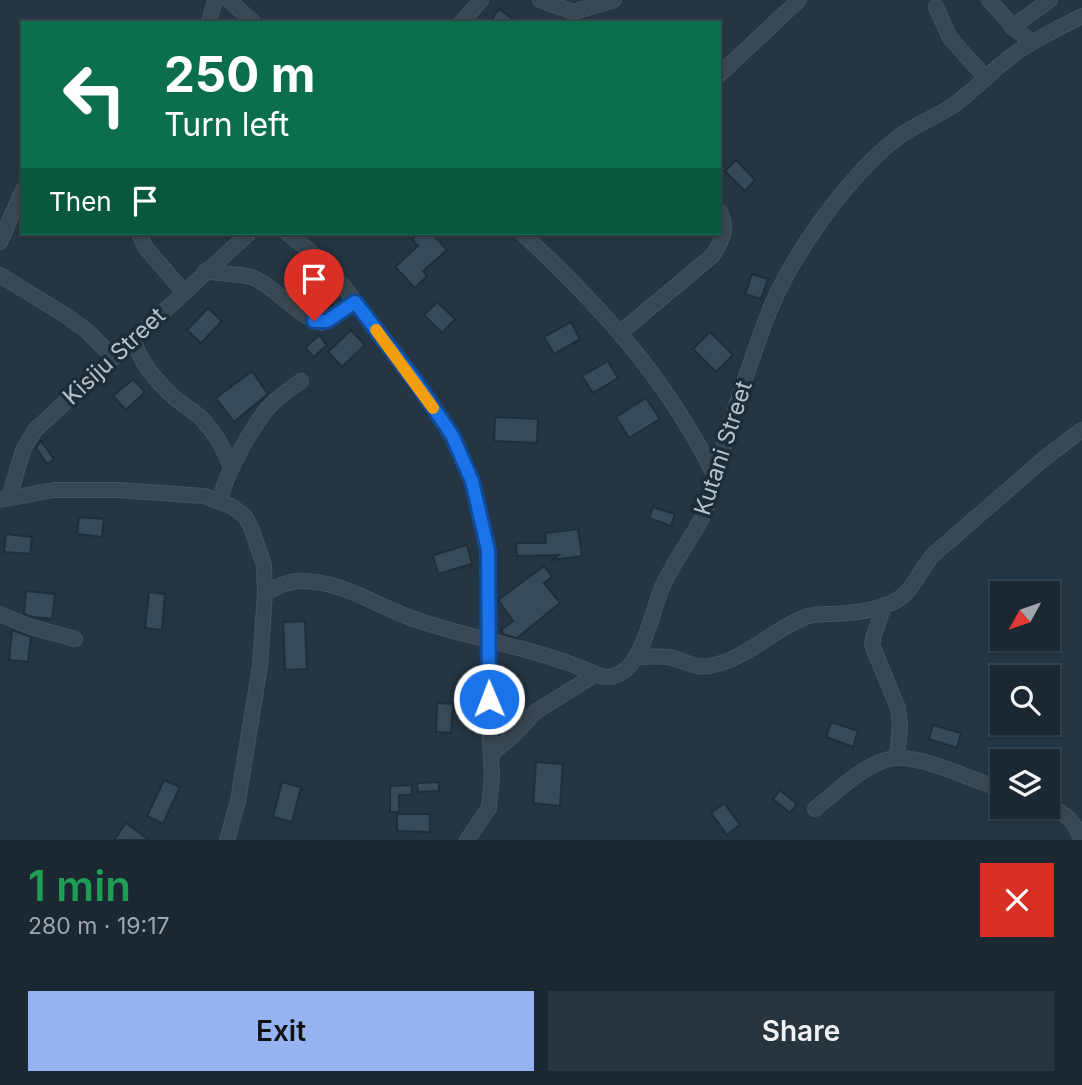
<!DOCTYPE html>
<meta charset="utf-8">
<style>
:root{--surface:#1b2832;--page:#28343e;--text:#f1f3f6;--muted:#a0a6ac;--line:#39444d;--accent:#95b2f1}
body{margin:0;font-family:Inter,sans-serif;background:var(--page);color:var(--text);height:100vh;display:flex;flex-direction:column;font-size:26px;white-space:nowrap}
*{box-sizing:border-box;margin:0}
p{font-size:23px;color:var(--muted)}
.icon{flex:none;width:38px;height:38px;fill:none;stroke:currentColor;stroke-width:2;stroke-linecap:round;stroke-linejoin:round}
.map{position:relative;height:840px;overflow:hidden}
.panel{display:flex;flex-direction:column;background:var(--surface);flex:1}
.panel>*{flex:none}
.guide{position:absolute;left:21px;top:21px;width:700px;height:214px;border-radius:0px;box-shadow:0 2px 5px #0004,0 0 0 2px var(--line);background:#0b6e4f;color:#fff;overflow:hidden}
.needle{width:46px;rotate:230deg}
.buttons{position:absolute;left:990px;top:581px;display:grid;gap:14px}
.buttons a{display:grid;place-items:center;width:70px;height:70px;border-radius:0px;background:var(--surface);box-shadow:0 2px 5px #0004,0 0 0 2px var(--line);font-size:35px}
.pin{position:absolute;display:grid;place-items:center;width:60px;height:60px;color:#fff;margin:-72px -30px;border-radius:50% 50% 50% 0;rotate:-45deg;box-shadow:0 0 7px #0007}
.pin .icon{rotate:45deg}
.me{position:absolute;width:77px;margin:-38px;rotate:359deg;stroke-linejoin:round;filter:drop-shadow(0 0 5px #0008)}
.turn{display:flex;align-items:center;gap:24px;height:147px;padding:0 28px;font-size:32px}
.turn .icon{width:91px;height:91px;stroke-width:2.5}
.turn b{display:block;font-size:49px;line-height:60px}
.then{display:flex;align-items:center;height:66px;padding:0 28px;background:#0003;gap:14px;font-size:26px}
.round{display:grid;place-items:center;flex:none;width:74px;height:74px;border-radius:0px;background:var(--page)}
.head{display:flex;align-items:center;justify-content:space-between;height:119px;padding:0 28px}
h1{font-size:42px;font-weight:600;line-height:52px;color:#1e9e55}
.cta{display:flex;gap:14px;margin-top:auto;padding:14px 28px}
.cta a{flex:1;height:80px;border-radius:0px;background:var(--accent);color:#111;font-size:28px;font-weight:600;line-height:80px;text-align:center}
.cta a+a{background:var(--page);color:var(--text)}
.map>svg:first-child{display:block}
.building{fill:#364a59;stroke:#1f2e39;stroke-width:2}
.lines{fill:none;stroke-linecap:round;stroke-linejoin:round}
.minor-casing{stroke:#45535e;stroke-width:16}
.minor{stroke:#394752;stroke-width:14}
.route-casing{stroke:#114b97;stroke-width:18}
.route{stroke:#1a73e8;stroke-width:12}
.slow{stroke:#f59e0b;stroke-width:12}
.labels{text-anchor:middle;stroke-width:7;stroke-linejoin:round;paint-order:stroke}
.street-label{font-size:23px;fill:#b5c2cc;stroke:#1d2c37}
</style>
<div class="map">
<svg width="1082" height="840" viewBox="0 0 1082 840">
<rect width="100%" height="100%" fill="#243643"/>
<g class="building">
<polygon points="499,9 518,23 489,23"/>
<polygon points="736,160 755,180 745,191 725,171"/>
<polygon points="419,233 432,233 447,250 423,271 427,276 415,288 395,267 418,246 412,239"/>
<polygon points="752,274 768,279 761,299 745,294"/>
<polygon points="314,287 332,305 321,312 301,300"/>
<polygon points="437,302 455,319 442,333 424,315"/>
<polygon points="208,308 222,321 201,343 187,330"/>
<polygon points="571,322 580,339 554,354 544,337"/>
<polygon points="351,330 365,345 342,367 328,352"/>
<polygon points="710,332 733,355 716,372 693,349"/>
<polygon points="319,335 327,345 314,357 305,348"/>
<polygon points="608,361 618,378 593,393 582,376"/>
<polygon points="252,371 268,394 234,422 216,398"/>
<polygon points="133,379 145,392 126,410 113,396"/>
<polygon points="646,398 660,419 629,438 616,417"/>
<polygon points="495,417 538,419 537,443 494,441"/>
<polygon points="41,441 54,459 47,464 36,448"/>
<polygon points="653,507 675,514 671,526 649,518"/>
<polygon points="79,517 104,519 102,537 77,534"/>
<polygon points="578,529 582,556 553,560 559,555 517,556 516,543 546,543 545,533"/>
<polygon points="6,534 32,537 30,554 4,552"/>
<polygon points="467,545 472,564 438,574 433,555"/>
<polygon points="544,566 552,577 544,583 560,603 517,638 505,635 501,630 513,621 498,600"/>
<polygon points="26,591 55,594 52,619 33,617 24,614"/>
<polygon points="149,592 165,594 162,630 145,628"/>
<polygon points="305,621 307,669 285,670 283,622"/>
<polygon points="12,630 31,637 28,662 9,660"/>
<polygon points="437,703 453,704 451,733 436,732"/>
<polygon points="831,722 858,731 853,747 826,737"/>
<polygon points="933,725 961,733 957,748 929,739"/>
<polygon points="536,762 563,764 560,806 533,803"/>
<polygon points="164,780 180,787 163,824 147,816"/>
<polygon points="282,782 301,787 292,822 273,817"/>
<polygon points="439,782 439,791 418,792 417,783"/>
<polygon points="412,785 412,795 399,795 399,812 390,812 390,786"/>
<polygon points="780,790 797,804 790,813 773,799"/>
<polygon points="724,803 740,825 727,835 711,813"/>
<polygon points="397,814 430,814 430,832 397,831"/>
<polygon points="126,823 149,840 114,840"/>
</g>
<g class="lines">
<g class="minor-casing">
<g id="minor">
<polyline points="229,0 254,23"/>
<polyline points="540,0 573,12 614,0"/>
<polyline points="989,0 1015,29 1032,42"/>
<polyline points="936,7 950,38 986,78"/>
<polyline points="209,23 215,0"/>
<polyline points="461,23 481,0"/>
<polyline points="1012,27 1050,0"/>
<polyline points="719,75 799,0"/>
<polyline points="139,233 145,247 183,291"/>
<polyline points="287,233 310,251 345,288 416,382 451,435 472,481 488,550 489,726 492,775 489,808 467,840"/>
<path d="M522 233C603 309 666 377 716 478"/>
<polyline points="0,242 23,190"/>
<path d="M205 271C217 274 245 274 254 278 277 288 298 317 322 323L355 302"/>
<polyline points="0,275 65,315 87,331 113,357"/>
<path d="M621 332 713 255C722 241 729 227 719 211"/>
<path d="M134 338C137 360 159 384 176 399 184 406 194 411 202 419 216 434 225 449 231 469"/>
<polyline points="9,498 23,450 35,430 249,233"/>
<polyline points="0,500 54,490 119,490 204,496 231,506 245,516 252,530 264,565 265,593 260,666 238,801 227,840"/>
<path d="M220 501C225 474 250 431 267 409 276 398 290 389 301 381"/>
<path d="M265 593C276 587 288 581 300 581 340 580 375 605 411 618 473 640 540 648 600 676 640 685 650 617 661 590 673 560 695 536 707 507 714 488 716 469 722 450 735 409 749 366 764 325 786 262 845 179 897 138 914 125 935 118 952 106 973 92 989 73 1009 58 1031 41 1057 29 1082 16"/>
<polyline points="884,606 874,635 872,645 898,708 900,726 897,757"/>
<polyline points="0,614 28,626 75,639"/>
<path d="M636 657C646 657 657 656 668 657 682 659 694 669 709 666 745 660 771 631 803 618 814 613 824 614 835 614 854 613 880 610 897 600 914 589 920 570 933 555L1046 457 1082 430"/>
<polyline points="491,754 516,733 535,712 596,674"/>
<path d="M1048 806C1065 813 1076 822 1081 840"/>
<path d="M815 809C836 792 870 758 898 758 927 757 974 781 1003 790"/>
</g>
</g>
<use href="#minor" class="minor"/>
</g>
<g class="lines">
<g class="route-casing">
<polyline id="route" points="314,321 327,321 355,302 416,382 452,435 472,481 488,550 489,699"/>
</g>
<use href="#route" class="route"/>
<polyline class="slow" points="376,330 433,408"/>
</g>
<g class="labels">
<g class="street-label">
<text transform="translate(114 356) rotate(-43)" y="8">Kisiju Street</text>
<text transform="translate(723 448) rotate(-72)" y="8">Kutani Street</text>
</g>
</g>
</svg>
<div class="buttons">
<a><svg class="needle" viewBox="-14 -14 28 28"><path d="M0-13l5 13h-10z" fill="#e53935"/><path d="M0 13l5-13h-10z" fill="#a0a6ac"/></svg></a>
<a><svg class="icon" aria-label="search" viewBox="0 0 24 24"><circle cx="10" cy="10" r="6"/><path d="M15 15l6 6"/></svg></a>
<a><svg class="icon" aria-label="layers" viewBox="0 0 24 24"><path d="M12 4l9 5-9 5-9-5zM3 14l9 5 9-5"/></svg></a>
</div>
<div class="pin" style="left:314px;top:321px;background:#d93025"><svg class="icon" aria-label="arrive" viewBox="0 0 24 24"><path d="M6 21V4h12l-3 4 3 4H6"/></svg></div>
<svg class="me" style="left:489px;top:699px" viewBox="-20 -20 40 40"><circle r="17" fill="#1a73e8" stroke="#fff" stroke-width="3"/><path d="M0-11L8 9 0 5-8 9z" fill="#fff"/></svg>
<div class="guide">
<div class="turn"><svg class="icon" aria-label="left" viewBox="0 0 24 24"><path d="M17 20v-9H6M10 6l-5 5 5 5"/></svg><div><b>250 m</b>Turn left</div></div>
<div class="then">Then<svg class="icon" aria-label="arrive" viewBox="0 0 24 24"><path d="M6 21V4h12l-3 4 3 4H6"/></svg></div>
</div>
</div>
<section class="panel">
<div class="head"><div><h1>1 min</h1><p>280 m · 19:17</p></div><a class="round" style="background:#d93025;color:#fff"><svg class="icon" aria-label="close" viewBox="0 0 24 24"><path d="M6 6l12 12M18 6L6 18"/></svg></a></div>
<div class="cta"><a>Exit</a><a>Share</a></div>
</section>
